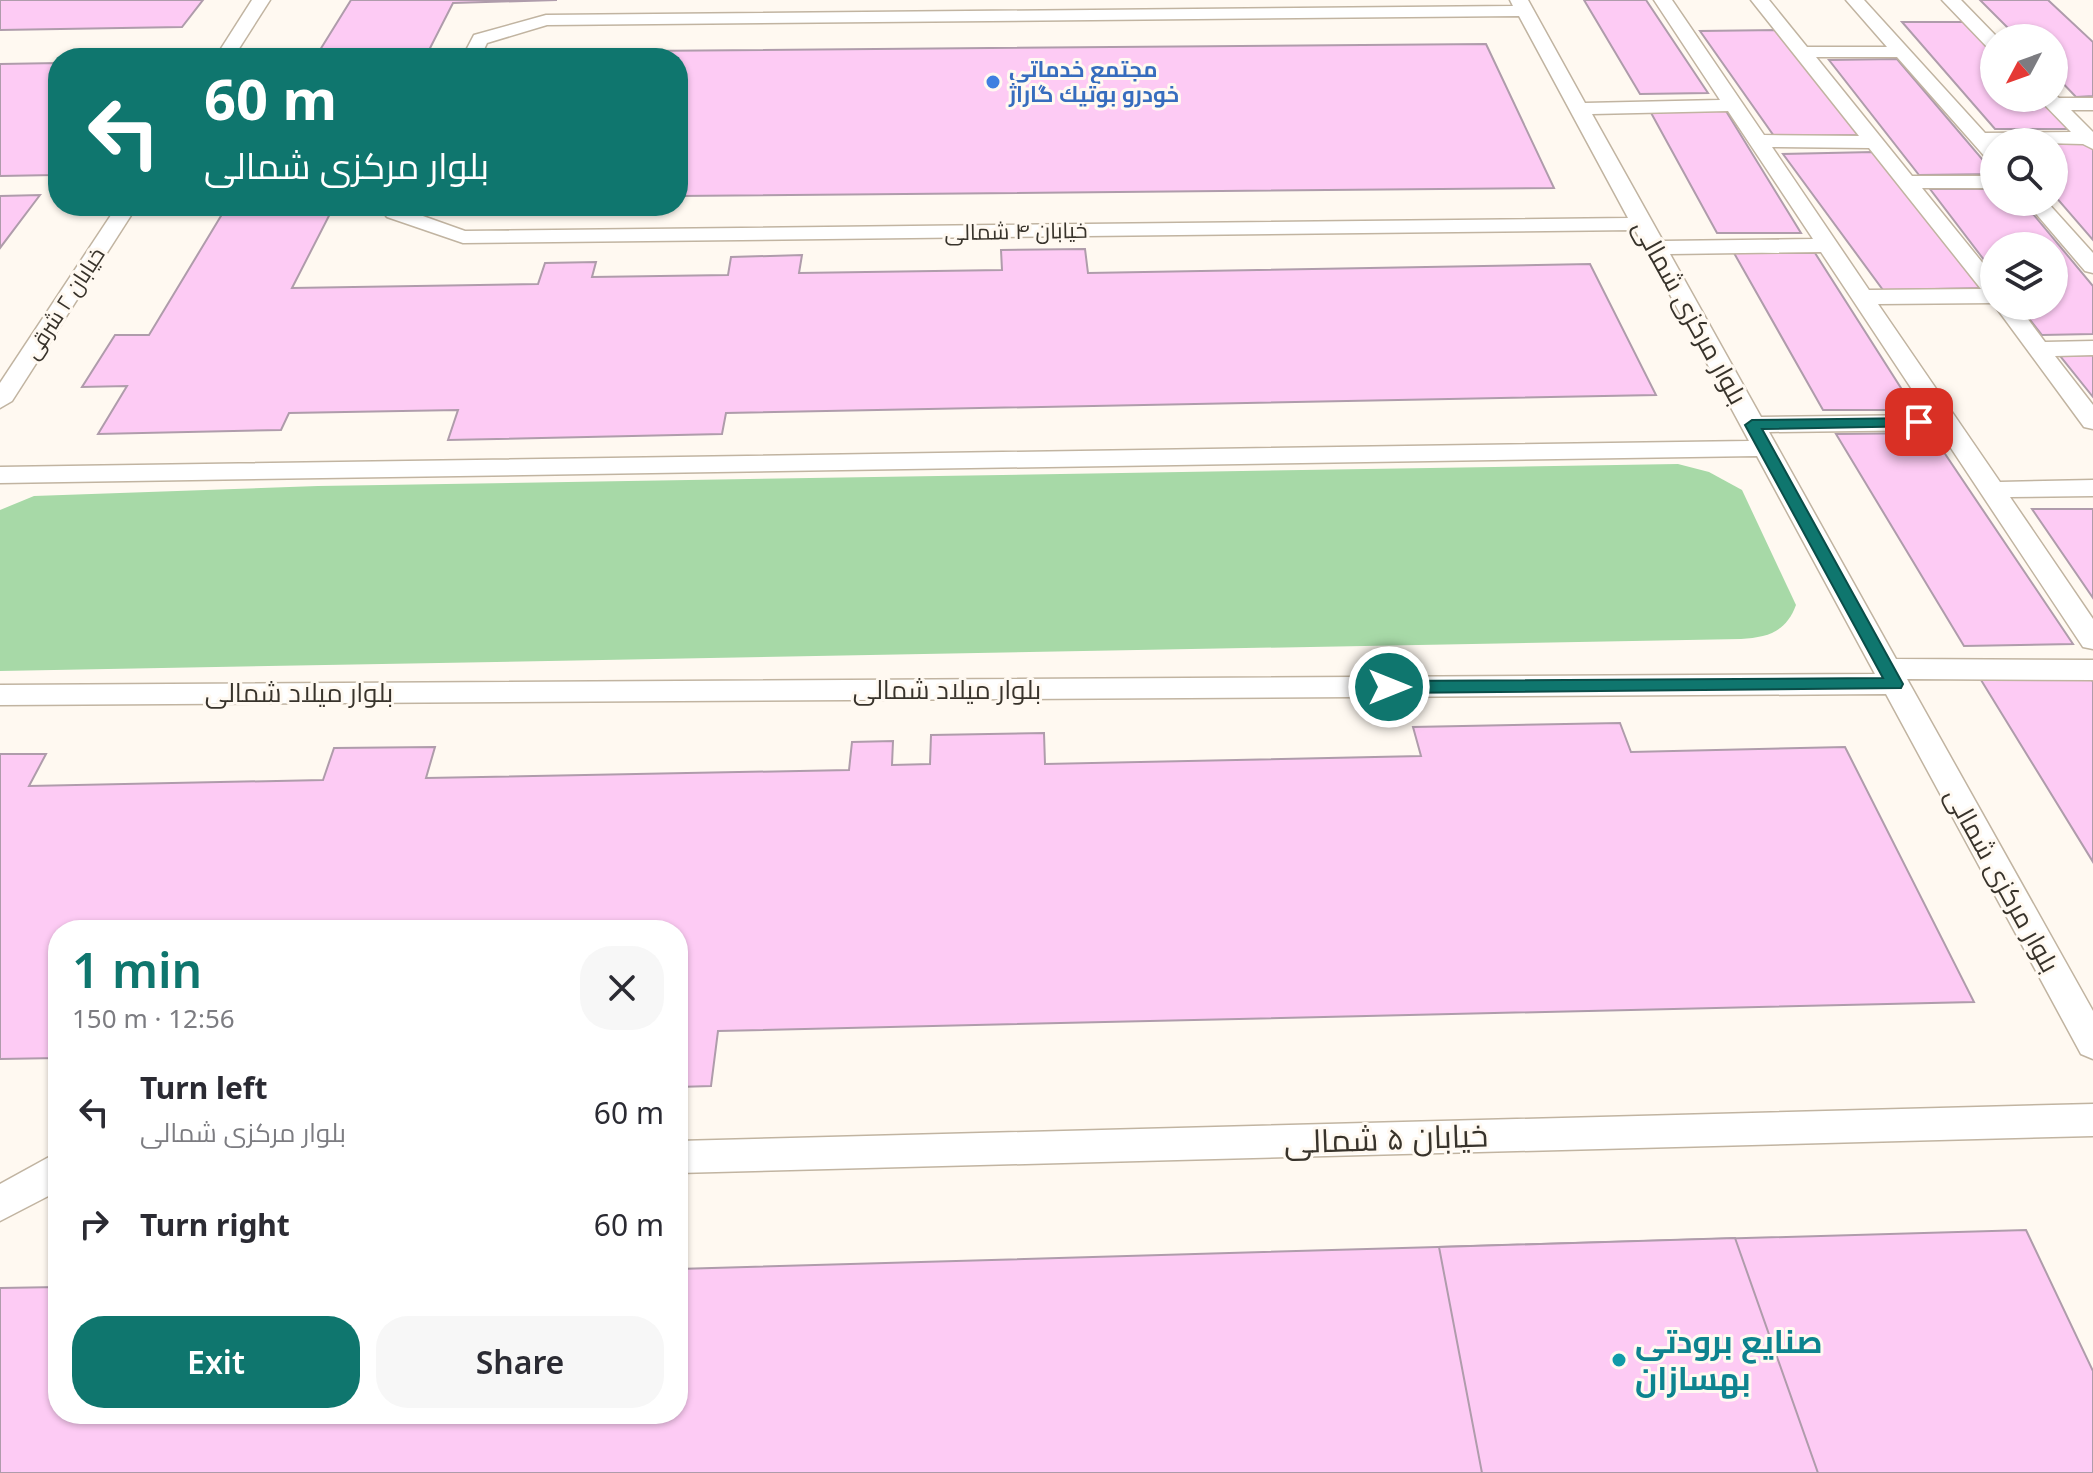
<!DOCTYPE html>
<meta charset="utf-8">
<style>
:root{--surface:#fff;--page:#f7f7f7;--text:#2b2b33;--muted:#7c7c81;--accent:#0f766e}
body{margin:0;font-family:"Noto Sans",Cairo,sans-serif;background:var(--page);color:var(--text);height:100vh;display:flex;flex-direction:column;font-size:30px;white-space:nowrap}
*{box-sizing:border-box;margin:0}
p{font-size:26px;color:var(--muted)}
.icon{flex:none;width:44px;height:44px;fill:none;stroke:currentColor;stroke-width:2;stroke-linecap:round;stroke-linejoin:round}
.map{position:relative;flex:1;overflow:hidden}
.details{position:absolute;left:48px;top:920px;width:640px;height:504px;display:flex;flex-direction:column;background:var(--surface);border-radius:32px;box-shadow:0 2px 6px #0004}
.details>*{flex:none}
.top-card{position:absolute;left:48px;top:48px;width:640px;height:168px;border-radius:32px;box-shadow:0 2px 6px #0004;background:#0f766e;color:#fff;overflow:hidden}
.needle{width:52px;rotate:229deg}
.controls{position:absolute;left:1980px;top:24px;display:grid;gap:16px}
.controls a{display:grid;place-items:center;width:88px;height:88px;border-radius:50%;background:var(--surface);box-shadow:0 2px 6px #0004;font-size:40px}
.pin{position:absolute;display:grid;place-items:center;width:68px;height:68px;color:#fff;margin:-34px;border-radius:16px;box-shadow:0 4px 12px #0006}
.me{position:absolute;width:88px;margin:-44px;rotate:90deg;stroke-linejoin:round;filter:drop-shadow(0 0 6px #0008)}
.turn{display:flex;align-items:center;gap:28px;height:168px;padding:0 24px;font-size:36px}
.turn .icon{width:104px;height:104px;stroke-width:2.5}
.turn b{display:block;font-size:56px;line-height:68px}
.round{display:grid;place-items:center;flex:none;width:84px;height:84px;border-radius:32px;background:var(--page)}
.overview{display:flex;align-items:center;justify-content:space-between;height:136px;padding:0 24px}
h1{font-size:48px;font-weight:600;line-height:60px;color:var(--accent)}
.button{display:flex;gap:16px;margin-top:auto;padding:16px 24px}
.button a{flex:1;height:92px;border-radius:32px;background:var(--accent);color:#fff;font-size:32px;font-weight:600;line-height:92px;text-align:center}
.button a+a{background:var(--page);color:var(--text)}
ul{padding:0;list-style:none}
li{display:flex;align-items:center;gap:24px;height:112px;padding:0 24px}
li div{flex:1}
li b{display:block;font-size:30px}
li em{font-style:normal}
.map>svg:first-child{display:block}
.green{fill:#a7d9a7}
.building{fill:#fdcbf4;stroke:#af9cab;stroke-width:2}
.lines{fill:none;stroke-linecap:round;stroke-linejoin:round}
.service-casing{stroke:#c1b4a1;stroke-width:3}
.service{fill:#fff;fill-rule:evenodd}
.route{fill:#0f766e;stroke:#0a4d48;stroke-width:2}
.shop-dot{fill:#3f7fe0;stroke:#fff9f1;stroke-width:3}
.culture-dot{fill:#0f9aa8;stroke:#fff9f1;stroke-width:3}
.labels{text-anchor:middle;stroke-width:6;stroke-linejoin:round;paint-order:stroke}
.far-shop-label{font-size:22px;font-weight:bold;fill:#366cbe;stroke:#fff9f1;text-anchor:start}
.far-street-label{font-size:22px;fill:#38332b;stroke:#fff9f1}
.street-label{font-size:26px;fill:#38332b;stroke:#fff9f1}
.near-street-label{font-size:32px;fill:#38332b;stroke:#fff9f1}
.near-culture-label{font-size:32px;font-weight:bold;fill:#0d838f;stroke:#fff9f1;text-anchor:start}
</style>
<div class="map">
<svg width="2093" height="1473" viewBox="0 0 2093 1473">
<rect width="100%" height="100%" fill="#fff9f1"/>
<path class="green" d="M1678 464 1709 472 1742 490 1796 605C1786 632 1768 637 1741 639L0 671V510L34 496 318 486Z"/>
<g class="building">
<polygon points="0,0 203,0 182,27 0,30"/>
<polygon points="351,0 557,0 453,3 425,58 315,58"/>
<polygon points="1584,0 1646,0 1708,93 1640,94"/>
<polygon points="1980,0 2048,0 2093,42 2093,96 2076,97 2054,74 2054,38 2018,38"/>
<polygon points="1902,22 1972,22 1994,46 1994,98 2043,98 2072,129 1995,129"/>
<polygon points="1778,30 1860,135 1774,136 1700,31"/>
<polygon points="1486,44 1554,188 678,196 678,58 512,58 514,52"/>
<polygon points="1897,59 1994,173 1994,174 1919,175 1829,60"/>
<polygon points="58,63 58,171 54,175 0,176 0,64"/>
<polygon points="1650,111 1726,111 1801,233 1717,233"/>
<polygon points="2054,143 2087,143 2093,149 2093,240 2054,195"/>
<polygon points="1873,152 1984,288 1883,290 1783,154"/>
<polygon points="1930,189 1994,189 1994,202 2023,202 2093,286 2093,334 2042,335 2019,306 2054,306 2054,246 1994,246 1994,273"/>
<polygon points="40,195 0,248 0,196"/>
<polygon points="227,206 334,206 292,288 538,284 545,263 596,262 592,277 728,275 731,257 802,255 799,273 1002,270 1001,250 1085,249 1088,273 1590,264 1656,395 726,413 722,434 448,440 458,410 289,413 281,430 98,434 127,386 82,387 115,335 149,335"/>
<polygon points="1734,253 1815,253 1915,410 1823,410"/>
<polygon points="2093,355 2093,397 2060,356"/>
<polygon points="1931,433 2073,644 1964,646 1836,434"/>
<polygon points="2032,509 2093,509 2093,598"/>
<polygon points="2090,677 2093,682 2093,862 1981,680"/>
<polygon points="1620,723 1631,752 1845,747 1974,1002 718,1031 711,1086 678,1087 678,930 58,930 58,1058 0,1059 0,754 46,754 29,786 323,780 334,748 435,747 426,778 849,770 852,742 893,741 892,765 930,764 931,735 1044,733 1045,764 1421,756 1413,727"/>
<polygon points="2026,1230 2093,1371 2093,1473 0,1473 0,1288 58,1287 58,1414 678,1414 678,1269"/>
<polygon points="1735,1238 1818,1473 1482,1473 1439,1247"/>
</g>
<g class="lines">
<g class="service-casing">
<g id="service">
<polygon points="252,0 270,0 233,58 215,58"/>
<path d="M1510 0H1528L1585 103 1720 100 1654 0H1672L1764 135 1859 136 1751 0H1769L1807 47H1887L1846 0H1864L1985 133 2071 132 2038 98H2054V94L2059 98H2093V110H2071L2093 132V149L2083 144 1994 142V161L1987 159 1897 57H1816L1912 176H1994V188H1922L1994 277V303L1878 304 2000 482 2093 480V496L2010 497 2093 619V649L2083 647 1939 430 1769 432 1896 659 2093 660V680L1907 679 2093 1011V1059L2081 1054 1886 694 0 705V685L1875 674 1757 456 0 483V467L1749 441 1635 230 463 243 387 217 384 213 387 206H407L406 210 465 231 1628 218 1519 16 547 25 487 43 480 58H462L474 35 546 15 1513 6ZM1728 111 1813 239 1663 241 1592 114ZM1772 147 1869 148 1981 289 1869 290ZM1821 252 1929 415 1761 417 1670 254Z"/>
<polygon points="1942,0 1961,0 1998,38 1994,38 1994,49 1988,48"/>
<polygon points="2026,202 2047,202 2093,253 2093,273 2085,271"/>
<polygon points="117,206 137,206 12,401 0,408 0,383"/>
<polygon points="1995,306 2018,306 2045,342 2093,341 2093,355 2055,356 2093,405 2093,429 2084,427"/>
<polygon points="2093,1104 2093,1136 678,1173 678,1141"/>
<polygon points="49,1157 58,1157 58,1191 0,1221 0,1184"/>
</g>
</g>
<use href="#service" class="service"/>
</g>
<polygon class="route" points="1919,418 1924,419 1924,426 1762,429 1903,684 1901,688 1389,693 1381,687 1389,681 1883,678 1745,425 1752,420"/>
<circle class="shop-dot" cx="993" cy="82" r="8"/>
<circle class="culture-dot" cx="1619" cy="1360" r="8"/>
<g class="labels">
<g class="far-shop-label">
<text x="1009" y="77">مجتمع خدماتي<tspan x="1009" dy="25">خودرو بوتيك گاراژ</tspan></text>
</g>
<g class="far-street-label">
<text transform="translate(1016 231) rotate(-1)" y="8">خیابان ۴ شمالی</text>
<text transform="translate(64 303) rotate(-57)" y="8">خیابان ۲ شرقی</text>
</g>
<g class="street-label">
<text transform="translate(1690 312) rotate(61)" y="9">بلوار مرکزی شمالی</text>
<text x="947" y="699">بلوار میلاد شمالی</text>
<text x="299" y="702">بلوار میلاد شمالی</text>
<text transform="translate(2002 880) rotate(61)" y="9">بلوار مرکزی شمالی</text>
</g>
<g class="near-street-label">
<text transform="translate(1386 1139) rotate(-2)" y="11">خیابان ۵ شمالی</text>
</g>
<g class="near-culture-label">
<text x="1635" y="1353">صنایع برودتی<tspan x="1635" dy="37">بهسازان</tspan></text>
</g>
</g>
</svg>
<div class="controls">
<a><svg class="needle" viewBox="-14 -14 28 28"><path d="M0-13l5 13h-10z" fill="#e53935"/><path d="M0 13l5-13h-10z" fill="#7c7c81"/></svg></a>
<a><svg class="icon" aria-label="search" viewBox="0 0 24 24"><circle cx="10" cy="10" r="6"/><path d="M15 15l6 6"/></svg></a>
<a><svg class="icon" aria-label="layers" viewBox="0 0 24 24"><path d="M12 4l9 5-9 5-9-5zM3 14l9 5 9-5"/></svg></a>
</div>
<div class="pin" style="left:1919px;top:422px;background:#d93025"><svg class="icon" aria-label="arrive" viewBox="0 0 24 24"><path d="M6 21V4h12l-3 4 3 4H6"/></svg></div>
<svg class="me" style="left:1389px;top:687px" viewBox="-20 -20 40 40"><circle r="17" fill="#0f766e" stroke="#fff" stroke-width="3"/><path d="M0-11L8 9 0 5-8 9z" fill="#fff"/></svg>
<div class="top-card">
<div class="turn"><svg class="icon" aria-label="left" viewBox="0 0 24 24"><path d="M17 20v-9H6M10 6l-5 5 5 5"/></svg><div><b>60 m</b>بلوار مرکزی شمالی</div></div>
</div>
<section class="details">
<div class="overview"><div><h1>1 min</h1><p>150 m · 12:56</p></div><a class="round"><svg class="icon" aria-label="close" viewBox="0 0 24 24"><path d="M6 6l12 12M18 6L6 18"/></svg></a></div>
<ul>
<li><svg class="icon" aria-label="left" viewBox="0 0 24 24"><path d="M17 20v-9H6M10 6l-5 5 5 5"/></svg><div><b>Turn left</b><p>بلوار مرکزی شمالی</p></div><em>60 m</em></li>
<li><svg class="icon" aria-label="right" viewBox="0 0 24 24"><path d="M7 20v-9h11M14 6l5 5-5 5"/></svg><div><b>Turn right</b></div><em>60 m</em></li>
</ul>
<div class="button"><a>Exit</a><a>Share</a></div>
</section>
</div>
